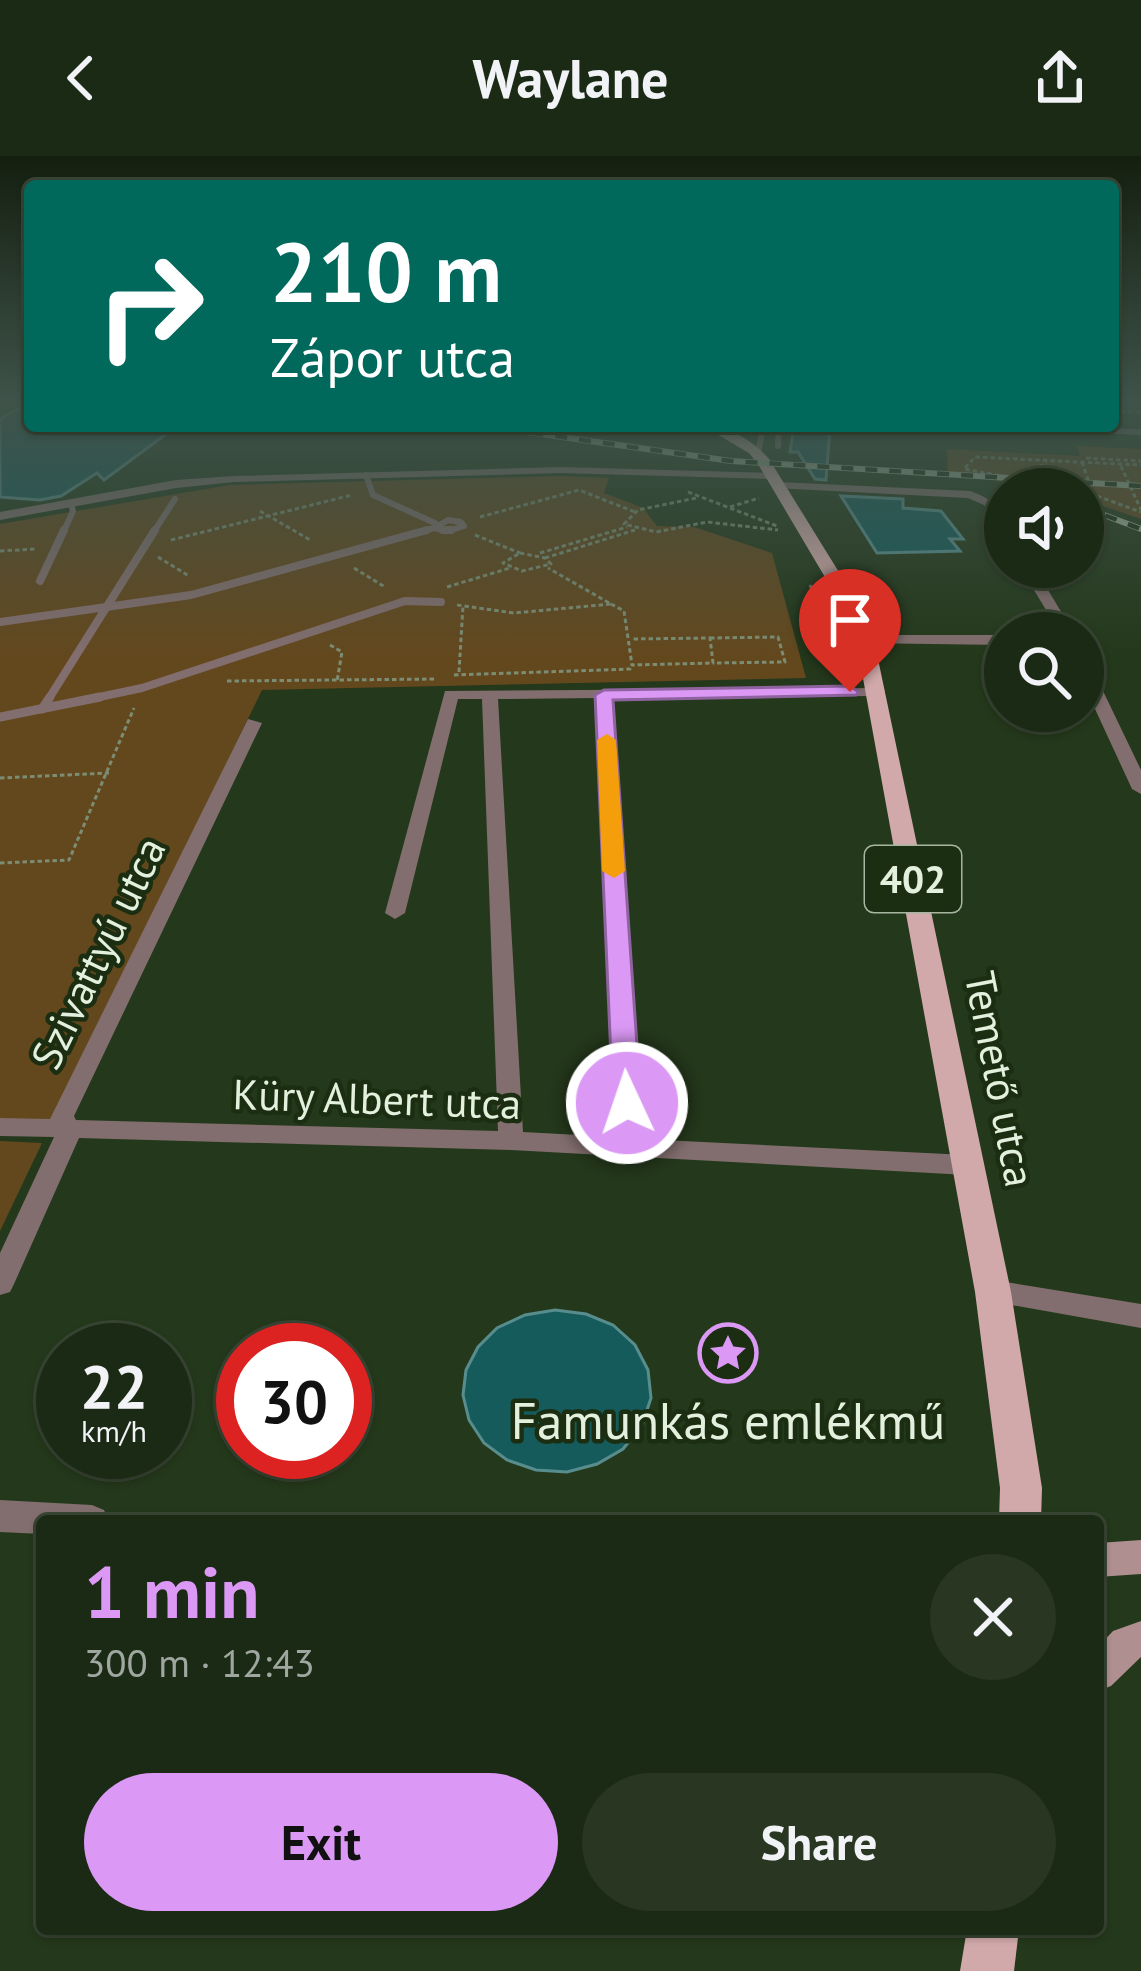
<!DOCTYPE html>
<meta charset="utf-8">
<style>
:root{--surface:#1b2a14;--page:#283622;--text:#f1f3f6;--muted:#a0a7a0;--line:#394634;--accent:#db99f5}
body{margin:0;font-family:"PT Sans",sans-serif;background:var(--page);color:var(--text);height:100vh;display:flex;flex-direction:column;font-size:45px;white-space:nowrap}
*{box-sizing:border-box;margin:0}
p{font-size:39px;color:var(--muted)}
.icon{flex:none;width:66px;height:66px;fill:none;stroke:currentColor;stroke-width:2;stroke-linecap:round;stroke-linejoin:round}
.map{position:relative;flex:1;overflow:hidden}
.sheet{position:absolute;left:36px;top:1359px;width:1068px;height:420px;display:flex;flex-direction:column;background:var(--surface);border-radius:12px;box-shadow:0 3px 9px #0004,0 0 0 3px var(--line)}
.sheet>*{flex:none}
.guide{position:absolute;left:24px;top:24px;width:1095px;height:252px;border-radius:12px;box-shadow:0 3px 9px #0004,0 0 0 3px var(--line);background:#00695c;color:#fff;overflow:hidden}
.fabs{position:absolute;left:984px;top:312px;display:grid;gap:24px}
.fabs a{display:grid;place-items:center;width:120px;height:120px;border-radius:50%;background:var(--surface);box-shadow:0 3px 9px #0004,0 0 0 3px var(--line);font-size:60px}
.speed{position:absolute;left:36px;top:1167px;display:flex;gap:24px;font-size:60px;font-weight:700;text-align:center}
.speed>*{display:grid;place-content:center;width:156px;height:156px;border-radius:50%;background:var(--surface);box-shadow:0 3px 9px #0004,0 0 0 3px var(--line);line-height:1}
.speed small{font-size:30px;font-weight:400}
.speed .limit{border:18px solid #d22;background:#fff;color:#111}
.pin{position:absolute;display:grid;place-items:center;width:102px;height:102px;color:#fff;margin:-123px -51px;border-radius:50% 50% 50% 0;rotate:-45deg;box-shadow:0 0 12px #0007}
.pin .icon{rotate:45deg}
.me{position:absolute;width:132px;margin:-66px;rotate:357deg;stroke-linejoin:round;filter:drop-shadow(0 0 9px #0008)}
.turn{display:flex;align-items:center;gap:42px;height:252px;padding:0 48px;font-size:54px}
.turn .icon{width:156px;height:156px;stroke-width:2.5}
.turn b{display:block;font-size:84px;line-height:102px}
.round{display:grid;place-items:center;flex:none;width:126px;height:126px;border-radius:63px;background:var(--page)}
.head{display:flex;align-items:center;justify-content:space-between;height:204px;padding:0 48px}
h1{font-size:72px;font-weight:600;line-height:90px;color:var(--accent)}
.cta{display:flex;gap:24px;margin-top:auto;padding:24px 48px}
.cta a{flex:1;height:138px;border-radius:72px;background:var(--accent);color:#111;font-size:48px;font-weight:600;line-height:138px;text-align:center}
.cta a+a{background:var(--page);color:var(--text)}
header{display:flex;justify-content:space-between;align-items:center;height:156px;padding:0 48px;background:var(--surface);font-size:54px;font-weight:600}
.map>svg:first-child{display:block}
.green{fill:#63481e}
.building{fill:#165b5c;stroke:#588d8d;stroke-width:3}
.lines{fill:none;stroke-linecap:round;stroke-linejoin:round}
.path{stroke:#7c8d74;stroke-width:3;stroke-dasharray:4.5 3;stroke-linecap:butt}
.lane-far2{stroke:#826e6e;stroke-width:6}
.lane-far1{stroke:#826e6e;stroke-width:8}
.lane{stroke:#826e6e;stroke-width:9}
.street{fill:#826e6e;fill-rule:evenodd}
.secondary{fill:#af8f90;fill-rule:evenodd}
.primary{fill:#d1a9aa;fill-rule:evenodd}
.rail-casing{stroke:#a2b29b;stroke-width:6}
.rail{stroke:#1b2e11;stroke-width:4.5;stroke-dasharray:12;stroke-linecap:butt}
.route{fill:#db99f5;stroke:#8e639f;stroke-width:3}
.slow{fill:#f59e0b}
.labels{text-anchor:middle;stroke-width:9;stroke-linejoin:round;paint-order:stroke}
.shield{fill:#1b2e11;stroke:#a7b6a0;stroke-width:3}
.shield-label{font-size:39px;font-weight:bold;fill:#e3f0dd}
.street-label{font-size:42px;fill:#e3f0dd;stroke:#1b2e11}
.near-poi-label{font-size:51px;fill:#e3f0dd;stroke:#1b2e11}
</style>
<header><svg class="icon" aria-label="back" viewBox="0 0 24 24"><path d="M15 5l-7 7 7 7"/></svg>Waylane<svg class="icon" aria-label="share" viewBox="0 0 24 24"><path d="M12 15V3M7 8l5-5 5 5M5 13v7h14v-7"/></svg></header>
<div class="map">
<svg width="1141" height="1815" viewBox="0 0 1141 1815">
<rect width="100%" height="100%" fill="#24381b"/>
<g class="green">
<polygon points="1077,290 1141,293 1141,363 1083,343 1083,333 1041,333 948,316 947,293 1080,300"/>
<polygon points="560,320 609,322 604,337 643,352 657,370 694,371 772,397 806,522 262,534 52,965 0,963 0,368 230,329"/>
<polygon points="0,985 42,987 0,1075"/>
</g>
<g class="building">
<polygon points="30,246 30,270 177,270 104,324 97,317 61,340 40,344 0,341 0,263"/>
<polygon points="794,270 830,272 826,324 815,323 798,296 790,296"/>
<polygon points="841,340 903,343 903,352 941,355 963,383 950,383 960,395 877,397"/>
<polygon points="555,1154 586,1158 613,1169 635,1189 648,1214 651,1242 642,1269 623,1293 597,1308 567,1316 536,1314 507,1304 484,1287 469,1264 463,1239 466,1214 478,1191 497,1172 525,1159"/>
</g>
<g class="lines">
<g class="path">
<polyline points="1113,255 1141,256"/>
<polyline points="1086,302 1141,305"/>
<polyline points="1082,306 1092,335"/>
<polyline points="1121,310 1141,354"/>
<polyline points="1019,320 1047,307"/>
<polyline points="1073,333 964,313 975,301 1141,309"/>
<polyline points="1083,335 1141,356"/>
<polyline points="688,336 777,370"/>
<polyline points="696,342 638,354 624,368 656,376 707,366 778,374"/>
<polyline points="730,351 759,342"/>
<polyline points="260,355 312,385"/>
<polyline points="480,361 579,334 635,356"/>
<polyline points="475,379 520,397"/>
<polyline points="171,384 352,339"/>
<polyline points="0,395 36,393"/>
<polygon points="520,397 545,402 551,408 522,415 503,407"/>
<polyline points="540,397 627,371"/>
<polyline points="158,401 189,420"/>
<polyline points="545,402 635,374"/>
<polyline points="354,412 385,431"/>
<polyline points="810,429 844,512"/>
<polyline points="447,431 510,412"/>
<polyline points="611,448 624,455 632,509 713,507 710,482 631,483"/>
<polyline points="457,449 514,457 611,448 548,412"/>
<polyline points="710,482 778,481 785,506 713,507"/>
<polyline points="330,489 342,496 337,525"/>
<polyline points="459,516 463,450"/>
<polyline points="454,519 630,513 632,509"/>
<polyline points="227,525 437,523"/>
<polyline points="0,622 109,617"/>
<polyline points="0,707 69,704 134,552"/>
</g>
<g class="lane-far2">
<polyline points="778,290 779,270"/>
<polyline points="758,298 763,270"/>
<polyline points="366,319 373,339 435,367"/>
<polygon points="448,364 461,366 464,370 448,375 434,372"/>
<polyline points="63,377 73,355 71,348"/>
<polyline points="153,377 175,343"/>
<polyline points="416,377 434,372"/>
</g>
<g class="lane-far1">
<polyline points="443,374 451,374"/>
<polyline points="40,425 64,374"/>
<polyline points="0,466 191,439 427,374"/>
<polyline points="48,544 155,374"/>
<polyline points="85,544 142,532 405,445 441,446"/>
</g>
<g class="lane">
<polyline points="42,553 50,541"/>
<polyline points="0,561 100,541"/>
</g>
<g class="street">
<polygon points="1010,270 1141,273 1141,279 1015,273"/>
<polygon points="560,311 773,317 779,320 773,323 560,317 234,326 176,332 0,364 0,356 176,324 234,320"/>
<path d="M779 326 970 335C993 343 1005 353 1005 378L984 349 968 342 775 332Z"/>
<polygon points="1020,411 1034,411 1074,477 1060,477"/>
<polygon points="865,479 1005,479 1005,489 860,487 860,481"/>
<polygon points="1083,505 1091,510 1141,614 1141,638 1132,633 1083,527"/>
<path d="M883 532 885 535 877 540 612 542 642 983 967 999 976 1002 980 1009 976 1016 967 1019 511 994 79 982 14 1128 10 1136 0 1139V1097L54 981 0 980V962L50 963 248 563 262 567 74 960 76 964 498 975 482 543H458L405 757 395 763 385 757 445 535ZM596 542 617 981 523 976 498 543Z"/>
<polygon points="993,1124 1141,1148 1141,1172 983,1144 979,1136 983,1128"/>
<polygon points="0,1344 92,1349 104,1354 109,1365 42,1365 42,1378 0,1376"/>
</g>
<g class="secondary">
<polygon points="1141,1384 1141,1418 1098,1421 1098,1387"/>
<polygon points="1141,1465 1141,1501 1111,1530 1098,1535 1098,1491 1113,1475"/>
</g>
<g class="primary">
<path d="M703 270C728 270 753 284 769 303L863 455 874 484 1011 1136 1042 1332 1041 1365H999L1000 1332 975 1136 856 484 845 455 758 308 749 297Z"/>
<polygon points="967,1773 1019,1773 1014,1815 960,1815"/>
</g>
<g class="rail-casing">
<g id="rail">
<polyline points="484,270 731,305 1141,330"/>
<polyline points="1083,351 1141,373"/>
</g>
</g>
<use href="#rail" class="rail"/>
</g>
<linearGradient id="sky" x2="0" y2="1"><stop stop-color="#141f0f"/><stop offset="0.49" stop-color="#3f534a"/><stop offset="1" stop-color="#3f534a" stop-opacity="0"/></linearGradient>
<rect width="1141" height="499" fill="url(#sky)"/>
<polygon class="route" points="850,530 859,536 856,539 613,544 641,947 637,954 617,954 613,947 595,539 604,534"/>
<polygon class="slow" points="607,578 616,584 625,715 614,722 602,715 597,584"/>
<defs>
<g id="sight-ring" transform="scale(3)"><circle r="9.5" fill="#1b2e11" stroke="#db99f5" stroke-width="1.5"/><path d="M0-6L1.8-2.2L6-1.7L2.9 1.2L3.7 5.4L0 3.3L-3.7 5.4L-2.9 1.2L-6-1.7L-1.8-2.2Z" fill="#db99f5"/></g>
</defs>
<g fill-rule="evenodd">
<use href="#sight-ring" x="728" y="1197"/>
</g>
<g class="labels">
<rect class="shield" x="865" y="690" width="96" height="66" rx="9"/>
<g class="shield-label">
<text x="913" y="737">402</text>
</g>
<g class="street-label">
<text transform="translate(98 797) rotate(-64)" y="15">Szivattyú utca</text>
<text transform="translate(1000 923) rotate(79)" y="15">Temető utca</text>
<text transform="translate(377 943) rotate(2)" y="15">Küry Albert utca</text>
</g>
<g class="near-poi-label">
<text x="728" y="1283">Famunkás emlékmű</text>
</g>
</g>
</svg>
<div class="fabs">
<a><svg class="icon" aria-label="sound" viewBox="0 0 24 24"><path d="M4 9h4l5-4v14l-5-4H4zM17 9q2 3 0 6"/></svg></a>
<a><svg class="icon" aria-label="search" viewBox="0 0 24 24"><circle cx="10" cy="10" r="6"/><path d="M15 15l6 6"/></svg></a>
</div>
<div class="speed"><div>22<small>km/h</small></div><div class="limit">30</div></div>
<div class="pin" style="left:850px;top:536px;background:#d93025"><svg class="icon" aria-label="arrive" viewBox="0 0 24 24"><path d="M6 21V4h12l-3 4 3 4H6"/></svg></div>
<svg class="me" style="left:627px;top:947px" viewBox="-20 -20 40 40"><circle r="17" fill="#db99f5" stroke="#fff" stroke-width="3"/><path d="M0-11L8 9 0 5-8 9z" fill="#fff"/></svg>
<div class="guide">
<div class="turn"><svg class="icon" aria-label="right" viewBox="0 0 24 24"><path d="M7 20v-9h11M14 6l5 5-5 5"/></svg><div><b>210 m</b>Zápor utca</div></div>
</div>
<section class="sheet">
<div class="head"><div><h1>1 min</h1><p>300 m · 12:43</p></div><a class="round"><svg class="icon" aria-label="close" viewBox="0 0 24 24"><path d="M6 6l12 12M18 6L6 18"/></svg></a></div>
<div class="cta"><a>Exit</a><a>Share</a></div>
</section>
</div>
